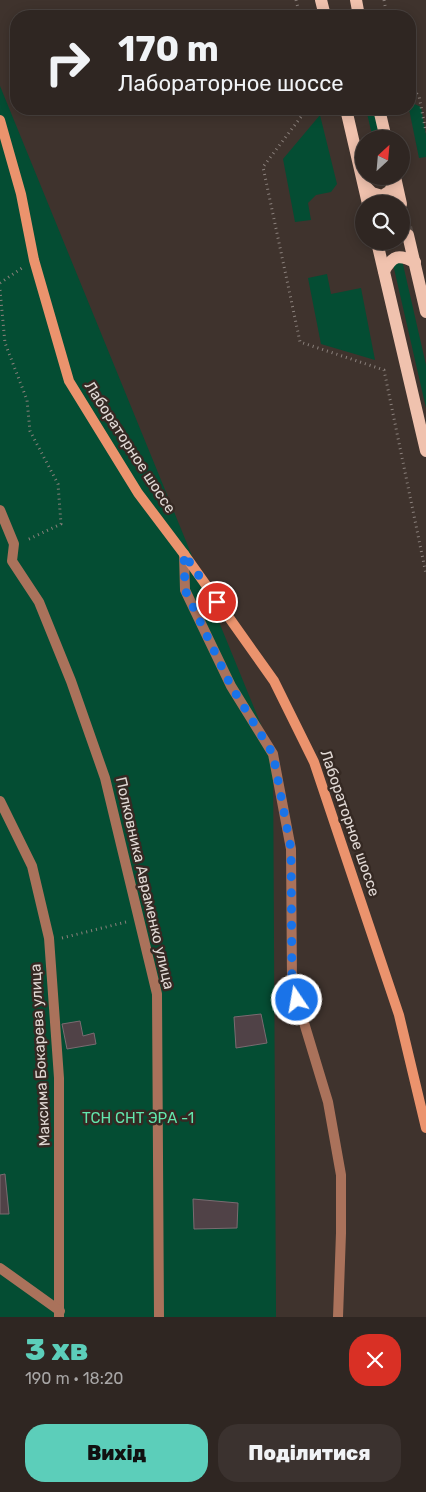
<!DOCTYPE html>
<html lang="uk">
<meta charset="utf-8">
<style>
:root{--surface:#2f2622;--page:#3b322f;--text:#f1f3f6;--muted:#a7a5a5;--line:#4a4340;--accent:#5cceba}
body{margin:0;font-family:Rubik,sans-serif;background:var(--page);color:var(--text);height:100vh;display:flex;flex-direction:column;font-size:19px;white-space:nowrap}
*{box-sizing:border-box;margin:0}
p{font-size:16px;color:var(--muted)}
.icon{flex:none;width:28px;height:28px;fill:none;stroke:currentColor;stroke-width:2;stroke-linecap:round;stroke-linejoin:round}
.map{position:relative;height:1317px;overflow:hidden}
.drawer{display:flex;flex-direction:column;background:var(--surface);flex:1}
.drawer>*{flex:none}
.guide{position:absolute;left:10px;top:10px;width:406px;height:105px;border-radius:20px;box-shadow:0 2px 12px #0003,0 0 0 1px var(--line);background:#2f2622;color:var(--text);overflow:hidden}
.needle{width:32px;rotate:26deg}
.controls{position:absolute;left:355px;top:130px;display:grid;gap:10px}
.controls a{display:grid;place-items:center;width:55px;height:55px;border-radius:50%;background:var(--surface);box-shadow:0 2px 12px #0003,0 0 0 1px var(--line);font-size:25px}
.pin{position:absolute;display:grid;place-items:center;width:42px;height:42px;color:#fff;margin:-21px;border:2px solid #fff;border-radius:50%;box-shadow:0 1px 5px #0007}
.me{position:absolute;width:55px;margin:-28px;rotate:348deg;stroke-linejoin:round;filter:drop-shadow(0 0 4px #0008)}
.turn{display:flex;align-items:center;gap:18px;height:105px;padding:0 25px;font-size:22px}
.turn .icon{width:65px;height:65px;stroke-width:2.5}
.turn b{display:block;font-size:35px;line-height:42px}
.round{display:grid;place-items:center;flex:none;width:52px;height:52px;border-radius:20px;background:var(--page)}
.summary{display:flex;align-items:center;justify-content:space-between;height:85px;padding:0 25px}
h1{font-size:30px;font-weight:800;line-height:38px;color:var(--accent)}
.cta{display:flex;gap:10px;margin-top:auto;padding:10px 25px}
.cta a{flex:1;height:58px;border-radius:20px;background:var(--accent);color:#111;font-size:20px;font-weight:800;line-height:58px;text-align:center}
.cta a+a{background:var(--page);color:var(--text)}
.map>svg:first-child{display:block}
.green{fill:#044d33}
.building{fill:#504247;stroke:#7a6b71}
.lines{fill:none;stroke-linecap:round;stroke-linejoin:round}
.primary-tunnel{stroke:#574c46;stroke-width:12;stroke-dasharray:12 6;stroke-linecap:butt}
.path{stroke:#8b817c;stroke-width:3;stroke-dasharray:1 4;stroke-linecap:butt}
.lane{stroke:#aa725b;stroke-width:10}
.street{stroke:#aa725b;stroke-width:10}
.secondary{stroke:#eb936d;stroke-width:10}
.primary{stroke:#f0c2ae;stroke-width:12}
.route{stroke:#1a73e8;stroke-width:9;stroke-dasharray:0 16.2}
.labels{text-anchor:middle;stroke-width:5;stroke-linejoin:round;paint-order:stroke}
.street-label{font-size:15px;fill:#e1d9d5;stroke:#352923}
.park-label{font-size:15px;fill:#62e7ad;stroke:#352923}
</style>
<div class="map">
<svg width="426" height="1317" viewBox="0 0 426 1317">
<rect width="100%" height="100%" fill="#3f332d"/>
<g class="green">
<polygon points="0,86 273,754 276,1317 0,1317"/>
<polygon points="410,102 421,107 426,135 426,157 419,158 409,109 410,109"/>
<polygon points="366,109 376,109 383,139 373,139"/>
<polygon points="320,115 337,184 331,192 316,195 308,203 311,220 295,222 283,159"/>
<polygon points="402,260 426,365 426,408 393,264"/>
<polygon points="327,274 331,294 361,288 375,360 321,344 308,278"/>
</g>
<g class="building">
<polygon points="261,1014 267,1043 236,1048 234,1017"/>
<polygon points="80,1021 83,1036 94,1033 96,1044 67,1049 62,1024"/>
<polygon points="5,1174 9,1214 0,1214 0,1175"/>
<polygon points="193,1199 238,1203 237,1228 194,1229"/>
</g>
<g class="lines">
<polyline class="primary-tunnel" points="402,210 408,235"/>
<g class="path">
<polyline points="296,0 300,16"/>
<polyline points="384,0 387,16"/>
<polyline points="410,86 419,96 426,132"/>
<polyline points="307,109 263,167 300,342 384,370 426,574"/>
<polyline points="0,283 22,268"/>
<polyline points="0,290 5,343 27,400 30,431 58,484 61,524 27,540"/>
<polyline points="62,938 126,922"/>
</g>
<g class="lane">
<polyline points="184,554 185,590 231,686 273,754 291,849 292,983 328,1102 341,1175 341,1233 338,1317"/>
<polyline points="0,801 32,866 49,938 59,1078 59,1317"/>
<polyline points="0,1268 60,1311"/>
</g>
<polyline class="street" points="0,510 14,544 12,561 39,602 71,681 105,778 157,994 159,1317"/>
<polyline class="secondary" points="0,120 21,194 34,260 69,381 138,493 184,554 274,681 314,762 399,1015 426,1128"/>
<g class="primary">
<polyline points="321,0 325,16"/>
<polyline points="356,0 359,16"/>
<polyline points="346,109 368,204"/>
<polyline points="379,109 386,139"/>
<polyline points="395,177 401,204"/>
<polyline points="364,185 372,193 382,196 390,191 395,179"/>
<polyline points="408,235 426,312"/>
<polyline points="377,242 426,451"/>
<path d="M384 271C393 255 399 254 415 262"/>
</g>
</g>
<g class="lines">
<polyline class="route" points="217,602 184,554 185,590 231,686 273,754 291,849 292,983 297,1000"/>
</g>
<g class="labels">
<g class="street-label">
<text transform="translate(130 447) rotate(57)" y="5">Лабораторное шоссе</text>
<text transform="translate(350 823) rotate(71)" y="5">Лабораторное шоссе</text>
<text transform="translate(145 883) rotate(77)" y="5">Полковника Авраменко улица</text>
<text transform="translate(40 1055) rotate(-93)" y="5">Максима Бокарева улица</text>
</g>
<g class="park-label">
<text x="138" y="1123">ТСН СНТ ЭРА -1</text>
</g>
</g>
</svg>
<div class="controls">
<a><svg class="needle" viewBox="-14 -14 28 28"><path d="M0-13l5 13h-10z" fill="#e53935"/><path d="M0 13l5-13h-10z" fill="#a7a5a5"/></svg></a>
<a><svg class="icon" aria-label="search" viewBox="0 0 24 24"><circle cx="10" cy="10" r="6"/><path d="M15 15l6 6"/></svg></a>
</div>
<div class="pin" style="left:217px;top:602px;background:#d93025"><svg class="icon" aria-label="arrive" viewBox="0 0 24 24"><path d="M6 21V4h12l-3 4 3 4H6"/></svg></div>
<svg class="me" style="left:297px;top:1000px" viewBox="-20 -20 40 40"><circle r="17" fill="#1a73e8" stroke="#fff" stroke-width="3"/><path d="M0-11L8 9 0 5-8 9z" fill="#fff"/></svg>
<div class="guide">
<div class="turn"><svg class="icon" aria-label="right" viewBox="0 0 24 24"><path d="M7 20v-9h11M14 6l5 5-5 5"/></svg><div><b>170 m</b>Лабораторное шоссе</div></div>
</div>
</div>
<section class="drawer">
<div class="summary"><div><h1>3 хв</h1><p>190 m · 18:20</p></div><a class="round" style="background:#d93025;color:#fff"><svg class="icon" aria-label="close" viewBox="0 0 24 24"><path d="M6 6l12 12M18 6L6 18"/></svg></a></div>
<div class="cta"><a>Вихід</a><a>Поділитися</a></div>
</section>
